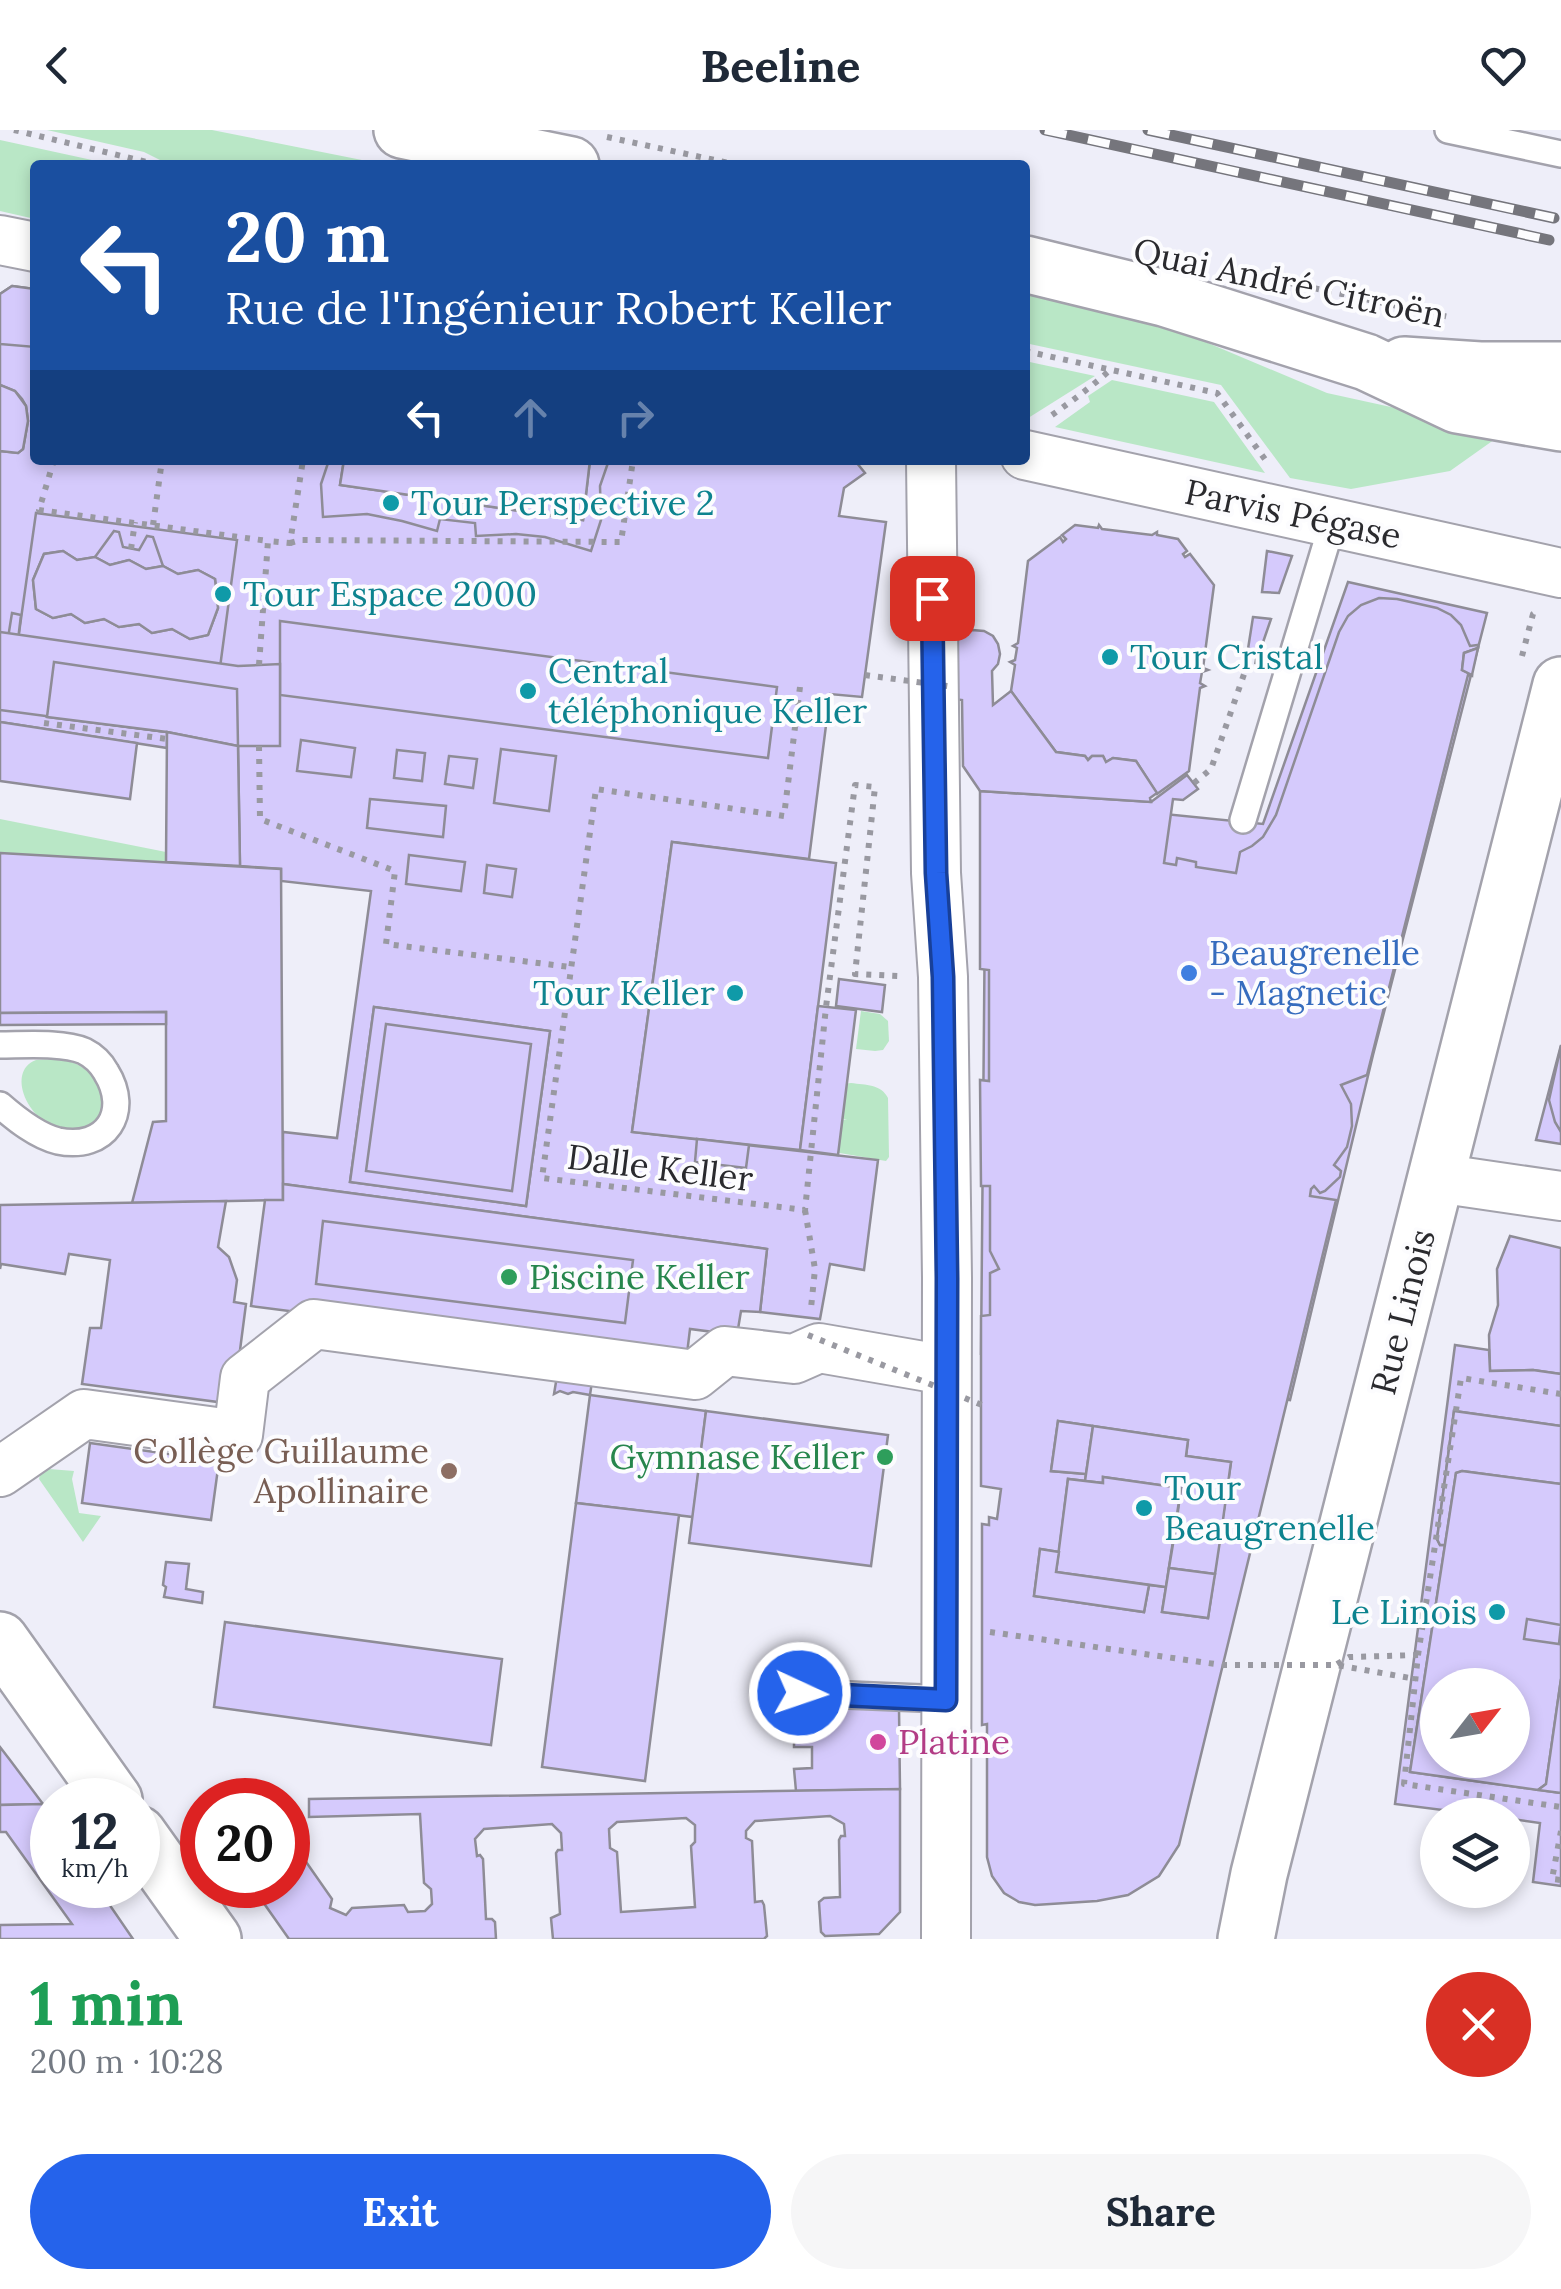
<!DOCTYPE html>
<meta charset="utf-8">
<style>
:root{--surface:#fff;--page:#f6f6f7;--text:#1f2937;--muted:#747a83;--accent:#2563eb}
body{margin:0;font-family:Lora,serif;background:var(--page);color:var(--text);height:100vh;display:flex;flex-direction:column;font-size:38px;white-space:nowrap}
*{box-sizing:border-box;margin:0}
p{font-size:32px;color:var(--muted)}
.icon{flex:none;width:55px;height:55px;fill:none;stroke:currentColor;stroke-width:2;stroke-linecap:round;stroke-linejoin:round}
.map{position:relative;height:1809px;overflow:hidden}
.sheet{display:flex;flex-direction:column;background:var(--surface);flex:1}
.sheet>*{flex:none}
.top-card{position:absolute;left:30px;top:30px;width:1000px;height:305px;border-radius:10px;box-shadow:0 5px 15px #0003;background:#1a4fa0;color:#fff;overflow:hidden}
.needle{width:65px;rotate:59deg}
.fabs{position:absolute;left:1420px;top:1538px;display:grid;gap:20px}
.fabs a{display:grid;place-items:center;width:110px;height:110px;border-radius:50%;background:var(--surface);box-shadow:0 5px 15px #0003;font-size:50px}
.speed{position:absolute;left:30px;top:1648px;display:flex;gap:20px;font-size:50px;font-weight:700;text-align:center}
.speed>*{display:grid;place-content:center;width:130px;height:130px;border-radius:50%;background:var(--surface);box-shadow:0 5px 15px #0003;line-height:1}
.speed small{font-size:25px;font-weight:400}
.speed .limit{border:15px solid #d22;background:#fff;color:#111}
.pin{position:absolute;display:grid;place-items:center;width:85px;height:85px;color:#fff;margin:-42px;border-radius:20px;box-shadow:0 5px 15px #0006}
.me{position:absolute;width:110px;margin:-55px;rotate:93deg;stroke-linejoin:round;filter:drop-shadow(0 0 8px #0008)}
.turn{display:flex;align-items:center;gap:35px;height:210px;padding:0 30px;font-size:45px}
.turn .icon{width:130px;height:130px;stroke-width:2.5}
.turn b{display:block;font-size:70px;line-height:85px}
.lanes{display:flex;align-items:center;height:95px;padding:0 30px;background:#0003;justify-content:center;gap:50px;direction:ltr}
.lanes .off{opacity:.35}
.round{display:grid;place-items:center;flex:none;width:105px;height:105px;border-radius:52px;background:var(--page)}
.headline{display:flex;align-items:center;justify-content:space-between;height:170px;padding:0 30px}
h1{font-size:60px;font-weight:700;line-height:75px;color:#1e9e55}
.action{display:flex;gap:20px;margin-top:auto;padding:20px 30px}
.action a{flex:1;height:115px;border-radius:60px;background:var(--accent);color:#fff;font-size:40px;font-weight:700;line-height:115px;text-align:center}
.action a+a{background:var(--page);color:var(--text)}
header{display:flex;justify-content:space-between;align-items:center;height:130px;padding:0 30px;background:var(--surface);font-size:45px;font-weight:700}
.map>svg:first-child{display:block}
.green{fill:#b9e7c6}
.building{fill:#d5cafc;stroke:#8e8c96;stroke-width:2.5;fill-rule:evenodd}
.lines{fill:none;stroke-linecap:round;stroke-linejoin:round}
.lane-casing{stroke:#a3a2ac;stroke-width:30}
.street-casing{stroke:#a3a2ac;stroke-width:52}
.secondary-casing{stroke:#a3a2ac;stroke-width:60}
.primary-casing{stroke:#a3a2ac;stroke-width:60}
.path{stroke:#9999a1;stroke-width:6;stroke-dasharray:5 8;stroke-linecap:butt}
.lane{stroke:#fff;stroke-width:25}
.street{stroke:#fff;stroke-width:48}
.secondary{stroke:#fff;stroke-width:55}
.primary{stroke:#fff;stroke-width:55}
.rail-casing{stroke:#75757c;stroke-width:11}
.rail{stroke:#fcfcfe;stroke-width:8;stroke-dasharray:22;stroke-linecap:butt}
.path-bridge{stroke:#9999a1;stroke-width:6;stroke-dasharray:5 8;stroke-linecap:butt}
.route-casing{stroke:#184099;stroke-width:25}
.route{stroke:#2563eb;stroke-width:18}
.culture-dot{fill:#0f9aa8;stroke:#fcfcfe;stroke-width:4}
.shop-dot{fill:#3f7fe0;stroke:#fcfcfe;stroke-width:4}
.leisure-dot{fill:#2e9e5b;stroke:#fcfcfe;stroke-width:4}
.education-dot{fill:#8d6e63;stroke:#fcfcfe;stroke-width:4}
.hotel-dot{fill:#d1479c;stroke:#fcfcfe;stroke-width:4}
.labels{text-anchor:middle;stroke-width:8;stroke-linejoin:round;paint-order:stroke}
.street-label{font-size:35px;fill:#2a2a2e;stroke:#fcfcfe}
.culture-label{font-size:35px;fill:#0d838f;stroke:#fcfcfe;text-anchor:start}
.shop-label{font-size:35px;fill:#366cbe;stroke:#fcfcfe;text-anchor:start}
.leisure-label{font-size:35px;fill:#27864d;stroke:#fcfcfe;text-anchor:start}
.education-label{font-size:35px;fill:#785e54;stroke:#fcfcfe;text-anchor:end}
.hotel-label{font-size:35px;fill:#b23c85;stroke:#fcfcfe;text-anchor:start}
</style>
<header><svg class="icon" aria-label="back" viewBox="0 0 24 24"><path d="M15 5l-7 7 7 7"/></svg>Beeline<svg class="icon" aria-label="heart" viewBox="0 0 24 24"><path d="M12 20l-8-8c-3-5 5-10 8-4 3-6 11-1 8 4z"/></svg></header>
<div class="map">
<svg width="1561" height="1809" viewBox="0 0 1561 1809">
<rect width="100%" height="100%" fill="#eeeef9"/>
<g class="green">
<polygon points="47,0 212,0 387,35 170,35 144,22"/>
<polygon points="0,10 115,35 35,35 35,89 0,81"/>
<polygon points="1025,162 1151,189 1327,263 1505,302 1450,341 1351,359 1290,348 1221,255 1025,213"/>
<polygon points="1025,231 1095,246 1025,290"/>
<polygon points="1112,250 1214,272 1265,343 1055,297 1090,272 1088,266"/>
<polygon points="0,689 166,722 166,732 0,723"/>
<polygon points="861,881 880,884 888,891 889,911 883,920 875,921 856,919"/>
<path d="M36 930C49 929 62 928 74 933 81 936 88 940 93 946 105 960 107 993 86 999 37 1014 0 943 36 930Z"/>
<path d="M851 953C866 955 881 954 888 968L889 1027 886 1031 834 1022 838 989 847 990 839 987 843 954Z"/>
<polygon points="49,1339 74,1341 72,1349 79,1383 101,1386 83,1412 39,1349 40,1345"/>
</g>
<g class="building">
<path d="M12 156 35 159V330H844L856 332 865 343 844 358 839 386 886 392 862 567 830 564 809 729 672 712 632 1002 878 1030 864 1140 830 1134 820 1189 760 1182 767 1119 283 1054V1002L337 1008 371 761 281 751V739L240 736 237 559 54 532 47 587 167 602V618L0 592V321L18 323 23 319 28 291 26 276 22 269 15 261 0 255V164ZM374 877 550 901 526 1076 350 1052Z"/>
<polygon points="12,156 35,159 35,217 0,214 0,164"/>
<polygon points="0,255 15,261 26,276 28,291 23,319 18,323 0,321"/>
<polygon points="329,330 344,330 340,355 583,390 590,330 609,330 600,356 601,390 591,421 545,407 516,404 476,406 475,393 440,389 437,401 402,391 367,384 323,387 321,354"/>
<polygon points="344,330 590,330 583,390 340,355"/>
<path d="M36 383 237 410 219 545 17 517ZM63 421 77 430 95 427 110 435 129 430 146 439 163 436 178 444 198 440 215 449 218 478 208 505 190 509 172 499 152 503 139 494 119 497 104 489 85 493 71 484 53 488 36 479 33 450 44 424Z"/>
<polygon points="1075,395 1098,398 1099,395 1102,399 1152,405 1157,402 1157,405 1178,409 1187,421 1183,424 1185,427 1190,424 1214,455 1203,538 1208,540 1202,542 1200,553 1205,556 1200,558 1189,641 1157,664 1136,631 1113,628 1106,632 1103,626 1092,626 1088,630 1085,626 1056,622 1011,561 1015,535 1010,532 1015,530 1017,518 1013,516 1018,513 1028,431 1060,407 1063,412 1066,409 1062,405"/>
<polygon points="114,401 119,402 123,417 139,420 147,406 153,407 163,436 146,439 129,430 110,435 95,427"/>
<polygon points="63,421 77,430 95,427 110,435 129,430 146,439 163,436 178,444 198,440 215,449 218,478 208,505 190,509 172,499 152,503 139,494 119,497 104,489 85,493 71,484 53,488 36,479 33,450 44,424"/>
<polygon points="1267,421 1292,426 1279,463 1262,462"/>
<polygon points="1348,452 1487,483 1373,925 1290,1270 981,1224 986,666 1263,694"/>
<polygon points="1379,468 1397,469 1437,478 1451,485 1461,495 1470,516 1478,515 1478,518 1464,523 1462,540 1472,545 1472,546 1468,545 1367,945 1341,955 1351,974 1352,996 1347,1017 1334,1035 1341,1041 1340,1047 1325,1061 1320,1063 1314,1056 1311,1059 1310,1066 1336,1070 1179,1715 1159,1746 1128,1765 1097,1771 1035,1775 1019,1772 1004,1763 992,1746 987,1727 987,1594 982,1595 982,1394 989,1395 989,1387 997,1389 1001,1359 981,1356 981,1186 990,1185 990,1143 999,1139 990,1121 990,1056 981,1056 980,950 989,951 989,840 980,839 980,661 1151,672 1187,645 1198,659 1183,670 1173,669 1164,733 1176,735 1177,728 1196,732 1196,737 1236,743 1240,722 1252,716 1263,707 1276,685 1339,502 1348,486 1361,475"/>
<polygon points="12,483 21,485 18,510 8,508"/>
<polygon points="1253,487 1271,489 1260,521 1248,519"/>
<polygon points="280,491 777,557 768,628 280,565"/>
<polygon points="972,500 984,501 993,506 998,514 1000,524 998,534 992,541 993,575 1011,561 1056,622 1085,626 1088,630 1092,626 1103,626 1106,632 1113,628 1136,631 1157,663 1150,668 1151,672 980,661 963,636 962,570 954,569 956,512 963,504"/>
<polygon points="0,502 238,536 280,534 280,616 238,616 167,602 0,580"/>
<polygon points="1478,518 1472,545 1462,540 1464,523"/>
<polygon points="54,532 237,559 238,616 167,602 47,587"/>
<polygon points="0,592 137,613 130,669 0,651"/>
<polygon points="167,602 238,616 240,736 166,732"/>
<polygon points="301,610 355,618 351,647 297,641"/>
<polygon points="501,619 556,626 549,681 494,673"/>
<polygon points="397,620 425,623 422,651 394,648"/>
<polygon points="449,626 477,629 473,658 445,654"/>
<polygon points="370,669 446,676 443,707 367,698"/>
<polygon points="672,712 836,733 800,1020 632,1002"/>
<polygon points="0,723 281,739 283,1070 132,1073 153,992 166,991 166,882 0,883"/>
<polygon points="409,725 465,732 461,761 406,754"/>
<polygon points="487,735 516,739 512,767 484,763"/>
<polygon points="839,849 885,855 882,882 836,876"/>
<polygon points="818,876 856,880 838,1025 800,1020"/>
<polygon points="374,877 550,901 526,1076 350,1052"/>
<polygon points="166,882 166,894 0,895 0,883"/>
<polygon points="386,894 531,914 512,1061 366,1041"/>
<polygon points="1561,915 1561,1014 1536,1010"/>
<polygon points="1561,916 1561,1002 1555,992 1549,970"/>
<polygon points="697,1009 749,1015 746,1038 695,1032"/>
<polygon points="283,1054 767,1119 760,1182 741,1181 737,1205 690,1199 686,1232 251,1176 265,1070 283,1070"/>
<polygon points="226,1071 218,1117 229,1127 237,1150 234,1172 246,1174 233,1274 82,1254 90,1198 101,1198 110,1130 69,1124 65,1144 1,1134 0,1139 0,1075"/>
<polygon points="323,1091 633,1130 625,1193 316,1154"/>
<polygon points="1510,1106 1561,1118 1561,1244 1533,1240 1490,1241 1489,1205 1498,1175 1497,1139"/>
<polygon points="1455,1215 1489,1220 1490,1241 1533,1240 1561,1244 1561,1296 1454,1281 1437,1409 1440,1415 1445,1415 1410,1642 1561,1663 1561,1756 1533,1752 1540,1693 1512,1689 1512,1685 1482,1685 1395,1674"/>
<polygon points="558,1240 593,1245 590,1265 573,1262 568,1264 560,1261 554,1264"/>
<polygon points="590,1265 706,1281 693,1387 576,1373"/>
<polygon points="706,1281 888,1305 871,1436 689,1413"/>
<polygon points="1454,1281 1561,1296 1561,1354 1462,1341 1456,1343 1445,1415 1440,1415 1437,1409"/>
<polygon points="1058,1291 1188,1310 1186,1326 1231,1332 1208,1488 1162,1482 1166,1457 1149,1455 1144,1482 1034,1466 1040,1419 1059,1422 1068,1349 1085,1351 1086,1344 1051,1341"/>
<polygon points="1058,1291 1093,1296 1086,1344 1051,1341"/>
<polygon points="1093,1296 1188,1310 1186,1326 1231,1332 1221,1404 1176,1396 1181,1358 1103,1347 1103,1353 1085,1351"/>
<polygon points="90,1313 219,1331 211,1390 82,1373"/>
<path d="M1462 1341 1561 1354V1549L1546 1654 1538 1660 1410 1642 1456 1343ZM1438 1555H1512V1630H1438Z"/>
<polygon points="1103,1347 1181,1358 1166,1457 1056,1442 1068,1349 1103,1353"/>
<polygon points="576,1373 679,1385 645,1651 542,1637"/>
<polygon points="1176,1396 1221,1404 1215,1444 1169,1438"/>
<polygon points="1040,1419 1059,1422 1056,1442 1149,1455 1144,1482 1034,1466"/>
<polygon points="166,1432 189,1434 186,1459 203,1462 202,1473 164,1467 166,1457 163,1455"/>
<polygon points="1169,1438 1215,1444 1208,1488 1162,1482"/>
<polygon points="1527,1489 1561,1495 1559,1514 1524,1509"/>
<polygon points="225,1492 502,1529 491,1615 214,1577"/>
<polygon points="1561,1549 1561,1663 1538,1660 1546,1654"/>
<polygon points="794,1574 899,1578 900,1659 796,1661 794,1639 812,1638 812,1617 794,1617"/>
<polygon points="0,1617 10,1630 43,1674 0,1675"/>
<path d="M900 1659V1782L879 1804 825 1806 821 1802 819 1772 824 1768 840 1767 839 1710 841 1706H845L844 1694 830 1686 755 1691 746 1701V1708L752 1711 755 1772 762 1771 764 1775 767 1806 764 1809H553L551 1788 560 1784 556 1723 558 1720H562L561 1703 552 1694 484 1699 475 1709 477 1726 480 1725 483 1729 486 1789H492L495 1792 496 1809H289L251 1755H288V1706L332 1769 330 1778 346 1785 352 1778 404 1775 408 1782 425 1781 432 1774 431 1759 424 1753 420 1684 309 1687V1669ZM686 1688 695 1695V1712L691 1716 695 1777 621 1782 617 1722 610 1718 609 1699 617 1692Z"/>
<polygon points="43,1674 45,1683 52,1693 52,1755 96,1755 133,1809 0,1809 0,1795 72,1794 6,1702 0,1702 0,1675"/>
</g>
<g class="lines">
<g class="lane-casing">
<g id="lane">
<polyline points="1448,0 1561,24"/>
<polyline points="1243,690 1333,391"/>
<path d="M0 915C24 915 63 912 84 921 94 926 101 933 106 942 131 982 106 1021 58 1011 37 1006 16 989 0 975"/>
<polyline points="800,1563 946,1569"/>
</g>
</g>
<g class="street-casing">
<g id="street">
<polyline points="0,110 35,117"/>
<polyline points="1025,325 1561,443"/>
<polyline points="931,330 936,743 943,847 947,1148 946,1809"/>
<polyline points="1437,1048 1561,1066"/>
<polyline points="0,1342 84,1284 238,1305 245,1248 314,1194 695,1245 725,1221 794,1229 819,1218 946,1240"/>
</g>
</g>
<g class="secondary-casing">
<g id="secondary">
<polyline points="0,1510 114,1670"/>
<polyline points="138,1704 213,1809"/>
<polyline points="1246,1809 1259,1744 1561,555"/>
</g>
</g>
<g class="primary-casing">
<g id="primary">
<polyline points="402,0 571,35"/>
<polyline points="1025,134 1164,168 1366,232 1457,275 1561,293"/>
<polyline points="1404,235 1480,240 1561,240"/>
</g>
</g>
<g class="path">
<polyline points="14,0 159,35"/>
<polyline points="607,7 738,35"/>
<polyline points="1276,150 1449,187"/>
<polyline points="1025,221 1217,263 1267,332"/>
<path d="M1052 285C1072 271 1091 257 1109 241"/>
<polyline points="54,330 39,380 268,411"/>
<polyline points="153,395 162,330"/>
<polyline points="290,413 301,410 621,412 633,330"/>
<polyline points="131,419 135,392"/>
<polyline points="1522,526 1533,484 1536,482"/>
<polyline points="259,535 268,411 290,413 303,330"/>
<polyline points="800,557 784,686 596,659 542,1048 805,1080 826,877 855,655 875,657 855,844 899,846"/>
<polyline points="44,593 167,609"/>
<polyline points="259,616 260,689 395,741 386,814 570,837"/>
<polyline points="1194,653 1211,639 1249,530 1260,532"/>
<polyline points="805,1080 815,1139 811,1178"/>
<polyline points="1561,1264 1461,1248 1418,1525 1404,1654 1561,1677"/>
<polyline points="990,1502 1222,1535"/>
<polyline points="1561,1701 1552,1749 1561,1750"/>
</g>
<use href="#lane" class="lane"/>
<use href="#street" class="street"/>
<use href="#secondary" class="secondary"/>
<use href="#primary" class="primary"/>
<g class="rail-casing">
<g id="rail">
<polyline points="1045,0 1549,110"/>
<polyline points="1148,0 1554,88"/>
</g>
</g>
<use href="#rail" class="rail"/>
<g class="path-bridge">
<polyline points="865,545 954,557"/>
<polyline points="808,1205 982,1275"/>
<polyline points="1337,1534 1349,1527 1418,1525"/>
<polyline points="1222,1535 1336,1535 1416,1549"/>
</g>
</g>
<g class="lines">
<g class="route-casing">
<polyline id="route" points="800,1563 946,1570 947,1148 943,847 936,743 932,468"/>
</g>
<use href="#route" class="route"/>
</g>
<g class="culture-dot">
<circle cx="391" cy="373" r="10"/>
<circle cx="223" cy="464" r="10"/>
<circle cx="1110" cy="527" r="10"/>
<circle cx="528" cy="561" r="10"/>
<circle cx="735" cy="863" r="10"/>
<circle cx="1144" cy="1378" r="10"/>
<circle cx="1497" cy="1482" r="10"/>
</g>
<circle class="shop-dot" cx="1189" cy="843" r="10"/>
<g class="leisure-dot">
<circle cx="509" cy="1147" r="10"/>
<circle cx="885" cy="1327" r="10"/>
</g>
<circle class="education-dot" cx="449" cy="1341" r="10"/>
<circle class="hotel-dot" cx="878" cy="1612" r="10"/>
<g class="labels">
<g class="street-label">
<text transform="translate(1289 153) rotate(12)" y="12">Quai André Citroën</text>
<text transform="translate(1293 384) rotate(12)" y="12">Parvis Pégase</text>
<text transform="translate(660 1038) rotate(7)" y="12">Dalle Keller</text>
<text transform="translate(1403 1182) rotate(-76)" y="12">Rue Linois</text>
</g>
<g class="culture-label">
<text x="411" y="385">Tour Perspective 2</text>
<text x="243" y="476">Tour Espace 2000</text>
<text x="1130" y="539">Tour Cristal</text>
<text x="548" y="553">Central<tspan x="548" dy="40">téléphonique Keller</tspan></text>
<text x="715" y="875" text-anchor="end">Tour Keller</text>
<text x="1164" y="1370">Tour<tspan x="1164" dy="40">Beaugrenelle</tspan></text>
<text x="1477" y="1494" text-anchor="end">Le Linois</text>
</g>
<g class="shop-label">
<text x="1209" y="835">Beaugrenelle<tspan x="1209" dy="40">- Magnetic</tspan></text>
</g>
<g class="leisure-label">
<text x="529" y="1159">Piscine Keller</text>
<text x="865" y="1339" text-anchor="end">Gymnase Keller</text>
</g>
<g class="education-label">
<text x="429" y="1333">Collège Guillaume<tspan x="429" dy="40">Apollinaire</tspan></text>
</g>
<g class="hotel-label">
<text x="898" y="1624">Platine</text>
</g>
</g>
</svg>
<div class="fabs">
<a><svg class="needle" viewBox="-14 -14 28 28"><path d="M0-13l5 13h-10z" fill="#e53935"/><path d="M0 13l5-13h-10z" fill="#747a83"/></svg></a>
<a><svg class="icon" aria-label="layers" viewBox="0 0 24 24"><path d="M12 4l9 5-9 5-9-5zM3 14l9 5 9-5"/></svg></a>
</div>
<div class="speed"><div>12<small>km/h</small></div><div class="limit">20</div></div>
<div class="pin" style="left:932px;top:468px;background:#d93025"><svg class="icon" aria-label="arrive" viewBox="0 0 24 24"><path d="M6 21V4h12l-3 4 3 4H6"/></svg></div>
<svg class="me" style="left:800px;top:1563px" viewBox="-20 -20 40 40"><circle r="17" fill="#2563eb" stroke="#fff" stroke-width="3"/><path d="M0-11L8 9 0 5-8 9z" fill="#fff"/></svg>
<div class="top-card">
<div class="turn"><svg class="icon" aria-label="left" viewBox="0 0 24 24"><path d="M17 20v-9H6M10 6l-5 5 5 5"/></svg><div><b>20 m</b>Rue de l'Ingénieur Robert Keller</div></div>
<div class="lanes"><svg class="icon" aria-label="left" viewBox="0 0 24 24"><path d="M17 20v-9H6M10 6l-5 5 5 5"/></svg><svg class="icon off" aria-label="ahead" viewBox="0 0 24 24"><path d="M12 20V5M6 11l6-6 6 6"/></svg><svg class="icon off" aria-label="right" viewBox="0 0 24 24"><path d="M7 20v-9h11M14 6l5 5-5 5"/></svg></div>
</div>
</div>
<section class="sheet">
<div class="headline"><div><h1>1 min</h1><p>200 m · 10:28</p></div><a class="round" style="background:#d93025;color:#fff"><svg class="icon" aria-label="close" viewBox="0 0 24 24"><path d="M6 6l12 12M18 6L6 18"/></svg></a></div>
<div class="action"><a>Exit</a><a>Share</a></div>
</section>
